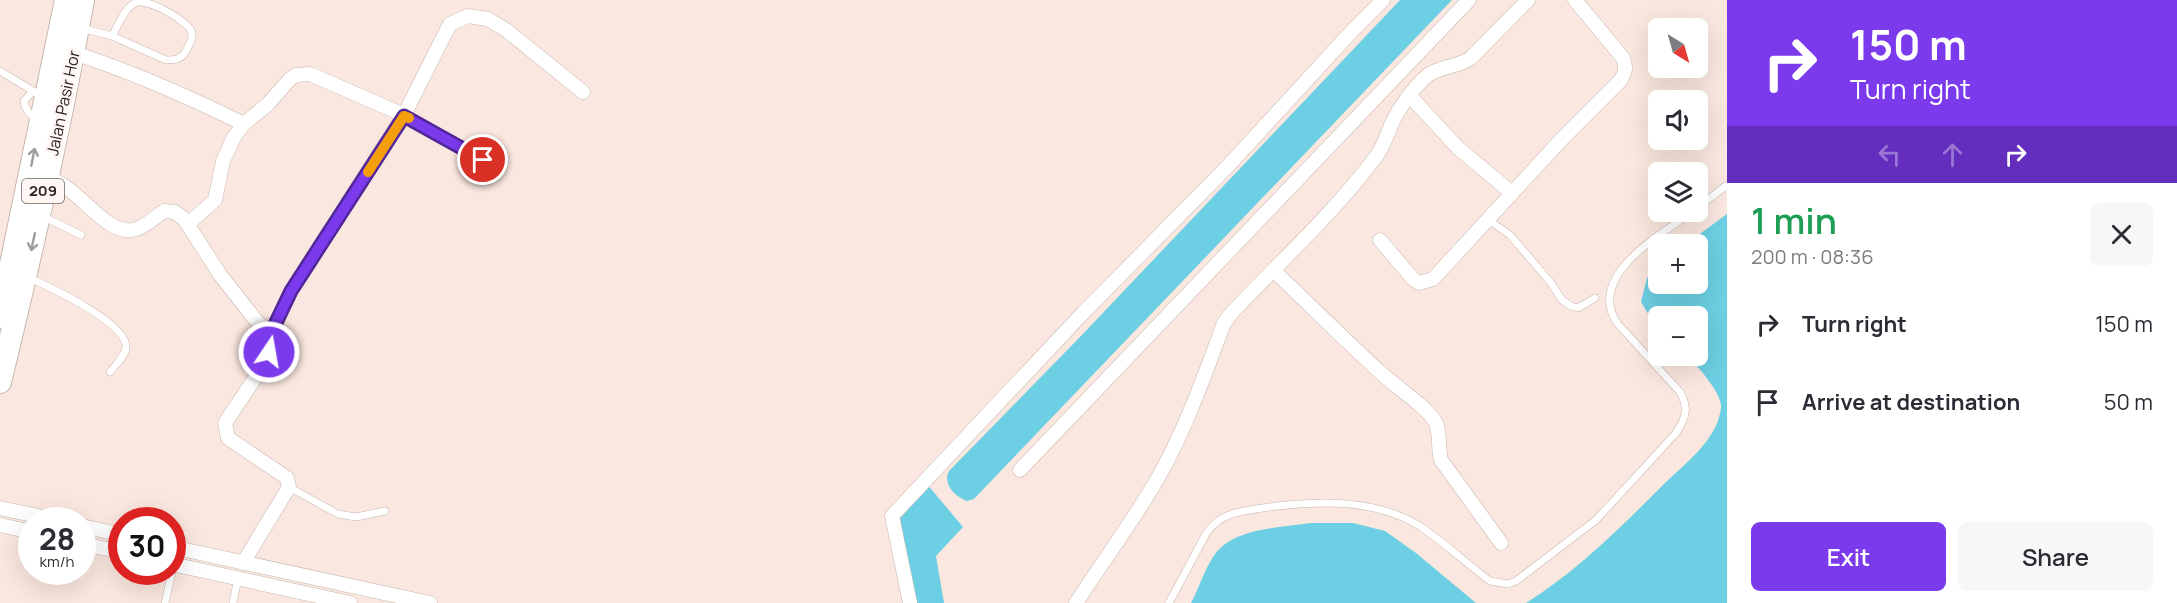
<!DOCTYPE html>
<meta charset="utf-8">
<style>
:root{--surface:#fff;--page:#f7f7f7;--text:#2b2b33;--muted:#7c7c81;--accent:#7c3aed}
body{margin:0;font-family:Manrope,sans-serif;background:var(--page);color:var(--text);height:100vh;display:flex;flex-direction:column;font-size:22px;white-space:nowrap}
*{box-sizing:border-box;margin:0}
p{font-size:20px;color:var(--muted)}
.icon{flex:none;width:33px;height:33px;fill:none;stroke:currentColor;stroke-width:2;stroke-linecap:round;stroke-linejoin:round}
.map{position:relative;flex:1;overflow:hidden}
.drawer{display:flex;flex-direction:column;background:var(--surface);width:450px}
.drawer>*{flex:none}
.banner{background:#7c3aed;color:#fff;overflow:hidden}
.needle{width:39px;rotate:143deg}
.buttons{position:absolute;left:1648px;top:18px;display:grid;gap:12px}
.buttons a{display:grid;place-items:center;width:60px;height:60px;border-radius:9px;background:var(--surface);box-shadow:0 6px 24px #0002;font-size:30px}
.speed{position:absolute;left:18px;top:507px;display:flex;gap:12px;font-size:30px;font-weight:700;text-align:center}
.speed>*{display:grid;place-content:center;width:78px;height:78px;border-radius:50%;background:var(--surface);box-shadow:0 6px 24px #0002;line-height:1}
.speed small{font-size:15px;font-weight:400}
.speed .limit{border:9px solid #d22;background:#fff;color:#111}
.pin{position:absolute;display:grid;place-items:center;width:51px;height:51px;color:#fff;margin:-26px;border:3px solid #fff;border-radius:50%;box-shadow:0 2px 6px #0007}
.me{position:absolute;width:66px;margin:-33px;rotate:12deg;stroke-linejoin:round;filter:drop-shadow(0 0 4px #0008)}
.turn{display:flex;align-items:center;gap:21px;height:126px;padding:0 24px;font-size:27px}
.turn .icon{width:78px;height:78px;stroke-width:2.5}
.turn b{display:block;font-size:42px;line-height:51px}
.lanes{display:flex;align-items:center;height:57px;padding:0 24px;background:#0003;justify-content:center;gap:30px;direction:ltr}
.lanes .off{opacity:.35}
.round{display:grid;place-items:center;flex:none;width:63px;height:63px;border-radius:9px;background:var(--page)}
.headline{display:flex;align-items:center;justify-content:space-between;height:102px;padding:0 24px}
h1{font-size:36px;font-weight:600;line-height:45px;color:#1e9e55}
.action{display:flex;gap:12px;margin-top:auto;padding:12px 24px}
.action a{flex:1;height:69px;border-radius:9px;background:var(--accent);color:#fff;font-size:24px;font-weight:600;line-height:69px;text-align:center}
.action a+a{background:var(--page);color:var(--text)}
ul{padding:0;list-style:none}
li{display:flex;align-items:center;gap:18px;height:78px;padding:0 24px}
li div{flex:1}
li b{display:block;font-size:22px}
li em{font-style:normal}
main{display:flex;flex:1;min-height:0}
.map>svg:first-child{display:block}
.water{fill:#6dcfe3}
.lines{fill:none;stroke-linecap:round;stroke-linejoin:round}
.lane-casing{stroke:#c8b6ae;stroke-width:8}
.street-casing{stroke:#c8b6ae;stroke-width:15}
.primary-casing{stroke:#c8b6ae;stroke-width:24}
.lane{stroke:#fff;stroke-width:7}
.street{stroke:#fff;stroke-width:14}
.primary{stroke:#fff;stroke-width:22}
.oneway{stroke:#a09d9c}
.route-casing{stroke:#51269a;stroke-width:15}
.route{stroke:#7c3aed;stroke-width:10}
.slow{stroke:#f59e0b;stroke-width:10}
.labels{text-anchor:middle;stroke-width:6;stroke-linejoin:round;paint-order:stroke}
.shield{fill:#fff7f4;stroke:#6b6461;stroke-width:1.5}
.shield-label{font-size:15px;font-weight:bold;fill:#2c2522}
.street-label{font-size:16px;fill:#2c2522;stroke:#fff7f4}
</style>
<main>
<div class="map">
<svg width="1727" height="603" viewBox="0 0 1727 603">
<rect width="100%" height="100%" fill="#fae7df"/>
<g class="water">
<path d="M1400 0H1452L993 479 974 499 967 501C956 497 942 484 949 471L1080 337Z"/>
<path d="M1727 214V603H1526C1577 571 1619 529 1661 487 1683 465 1717 441 1721 408 1723 394 1697 366 1688 356H1698V316H1659V328L1653 322 1641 302 1647 278 1659 265V284H1698V244H1686Z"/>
<polygon points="927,484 963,527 936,556 944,603 915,603 899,513"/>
<path d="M1311 523H1353L1385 531 1416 553 1476 603H1191C1199 588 1204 571 1213 557 1232 527 1280 528 1311 523Z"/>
</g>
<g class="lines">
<g class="lane-casing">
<g id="lane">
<path d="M81 28 112 36 166 60C175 60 182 59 186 51 189 45 193 39 192 33 189 21 150 0 137 2 125 6 118 26 112 36"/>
<polyline points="0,71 43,97"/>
<path d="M33 91 24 101C25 109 29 115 37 119"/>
<polyline points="404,115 483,160"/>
<polyline points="1698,207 1727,185"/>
<polyline points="44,217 81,235"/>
<polyline points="1487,219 1510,235 1551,283 1562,300 1571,306 1578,308 1595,298"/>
<path d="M28 277C49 287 122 320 126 345 127 355 115 365 110 372"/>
<polyline points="289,487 338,514 356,517 385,511"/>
<polyline points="165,603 172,572"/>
<polyline points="233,603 238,578"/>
<path d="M1169 603 1207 532C1223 511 1244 511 1269 507 1320 501 1375 498 1421 527 1445 543 1467 564 1490 581L1508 584 1516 581 1596 520 1676 433C1686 418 1689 408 1680 392L1617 323C1586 276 1660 235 1692 212"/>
</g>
</g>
<g class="street-casing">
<g id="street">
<path d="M74 53C133 72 189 97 244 124"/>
<polyline points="1410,96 1458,148 1512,193"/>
<path d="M46 178C78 183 106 240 137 229 147 225 156 217 164 211L175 212 184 219 221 276 258 323 271 333 291 291 404 115 450 24 468 16 488 19 506 30 583 92"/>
<polyline points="188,224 215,200 223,161 234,137 244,124 268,104 290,79 296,75 310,74 404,115"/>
<path d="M1380 240 1413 279 1419 283 1433 279 1561 140 1620 81C1625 73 1627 67 1623 58L1575 0"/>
<path d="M1274 271C1310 305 1345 340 1381 373 1397 388 1425 405 1436 423 1440 431 1438 449 1441 460L1501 543"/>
<polyline points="1020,470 1469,0"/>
<polyline points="0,508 57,520"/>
<polyline points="0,525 32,532"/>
<polyline points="82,526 122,535"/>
<polyline points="82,544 122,552"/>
<polyline points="172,547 430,603"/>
<polyline points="243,563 289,487 287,478 228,438 225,423 265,363 269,352 271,333"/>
<polyline points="172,564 350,603"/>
<polyline points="910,603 892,516 1083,313 1228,166 1352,31 1383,0"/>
<path d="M1076 603C1103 561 1134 520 1159 476 1186 428 1205 374 1224 323L1230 315C1277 264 1329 218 1371 163 1382 151 1386 137 1392 123 1400 106 1414 87 1428 75 1441 66 1458 67 1471 58L1528 0"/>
</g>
</g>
<g class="primary-casing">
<g id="primary">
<polyline points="0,317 66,0"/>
<path d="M0 382C31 255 60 128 83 0"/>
</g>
</g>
<use href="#lane" class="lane"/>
<use href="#street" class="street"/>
<use href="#primary" class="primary"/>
</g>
<defs><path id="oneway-shaft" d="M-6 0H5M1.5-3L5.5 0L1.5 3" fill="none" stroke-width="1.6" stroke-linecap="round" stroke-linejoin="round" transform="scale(1.5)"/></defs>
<g class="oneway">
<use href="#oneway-shaft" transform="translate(33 157) rotate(-79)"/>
<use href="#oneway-shaft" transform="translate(33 242) rotate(102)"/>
</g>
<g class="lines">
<g class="route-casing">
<polyline id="route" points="269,352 271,333 291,291 404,116 483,160"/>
</g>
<use href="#route" class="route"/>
<polyline class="slow" points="368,172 404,116 409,118"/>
</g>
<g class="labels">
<rect class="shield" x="22" y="179" width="42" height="24" rx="4.5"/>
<g class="shield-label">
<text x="43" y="196">209</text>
</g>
<g class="street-label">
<text transform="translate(63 103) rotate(-78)" y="6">Jalan Pasir Hor</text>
</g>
</g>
</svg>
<div class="buttons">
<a><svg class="needle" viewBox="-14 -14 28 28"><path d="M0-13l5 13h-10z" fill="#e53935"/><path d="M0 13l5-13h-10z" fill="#7c7c81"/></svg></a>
<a><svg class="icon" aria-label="sound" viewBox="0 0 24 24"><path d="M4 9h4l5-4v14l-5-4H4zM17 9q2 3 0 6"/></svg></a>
<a><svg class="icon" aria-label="layers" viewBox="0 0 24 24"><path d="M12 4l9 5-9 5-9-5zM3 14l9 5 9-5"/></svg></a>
<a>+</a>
<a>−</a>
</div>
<div class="speed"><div>28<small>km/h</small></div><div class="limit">30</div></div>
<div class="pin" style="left:483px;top:160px;background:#d93025"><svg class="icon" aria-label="arrive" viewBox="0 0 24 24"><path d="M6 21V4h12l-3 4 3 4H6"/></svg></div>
<svg class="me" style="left:269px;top:352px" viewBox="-20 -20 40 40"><circle r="17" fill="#7c3aed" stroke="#fff" stroke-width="3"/><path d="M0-11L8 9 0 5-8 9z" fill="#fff"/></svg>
</div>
<section class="drawer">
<div class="banner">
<div class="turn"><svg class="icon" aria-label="right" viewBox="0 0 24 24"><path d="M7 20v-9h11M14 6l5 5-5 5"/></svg><div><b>150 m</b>Turn right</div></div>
<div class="lanes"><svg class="icon off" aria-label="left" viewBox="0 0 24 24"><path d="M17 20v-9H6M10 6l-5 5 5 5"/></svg><svg class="icon off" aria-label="ahead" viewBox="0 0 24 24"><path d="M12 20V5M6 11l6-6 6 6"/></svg><svg class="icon" aria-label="right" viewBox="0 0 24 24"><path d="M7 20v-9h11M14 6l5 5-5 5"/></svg></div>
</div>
<div class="headline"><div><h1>1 min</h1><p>200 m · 08:36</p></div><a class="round"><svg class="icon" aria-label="close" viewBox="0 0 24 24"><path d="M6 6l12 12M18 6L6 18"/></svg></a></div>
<ul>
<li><svg class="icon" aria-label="right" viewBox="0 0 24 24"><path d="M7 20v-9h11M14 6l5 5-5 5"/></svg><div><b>Turn right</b></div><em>150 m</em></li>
<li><svg class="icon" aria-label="arrive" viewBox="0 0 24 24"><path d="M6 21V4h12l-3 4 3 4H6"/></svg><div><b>Arrive at destination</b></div><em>50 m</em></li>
</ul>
<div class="action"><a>Exit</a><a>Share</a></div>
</section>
</main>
